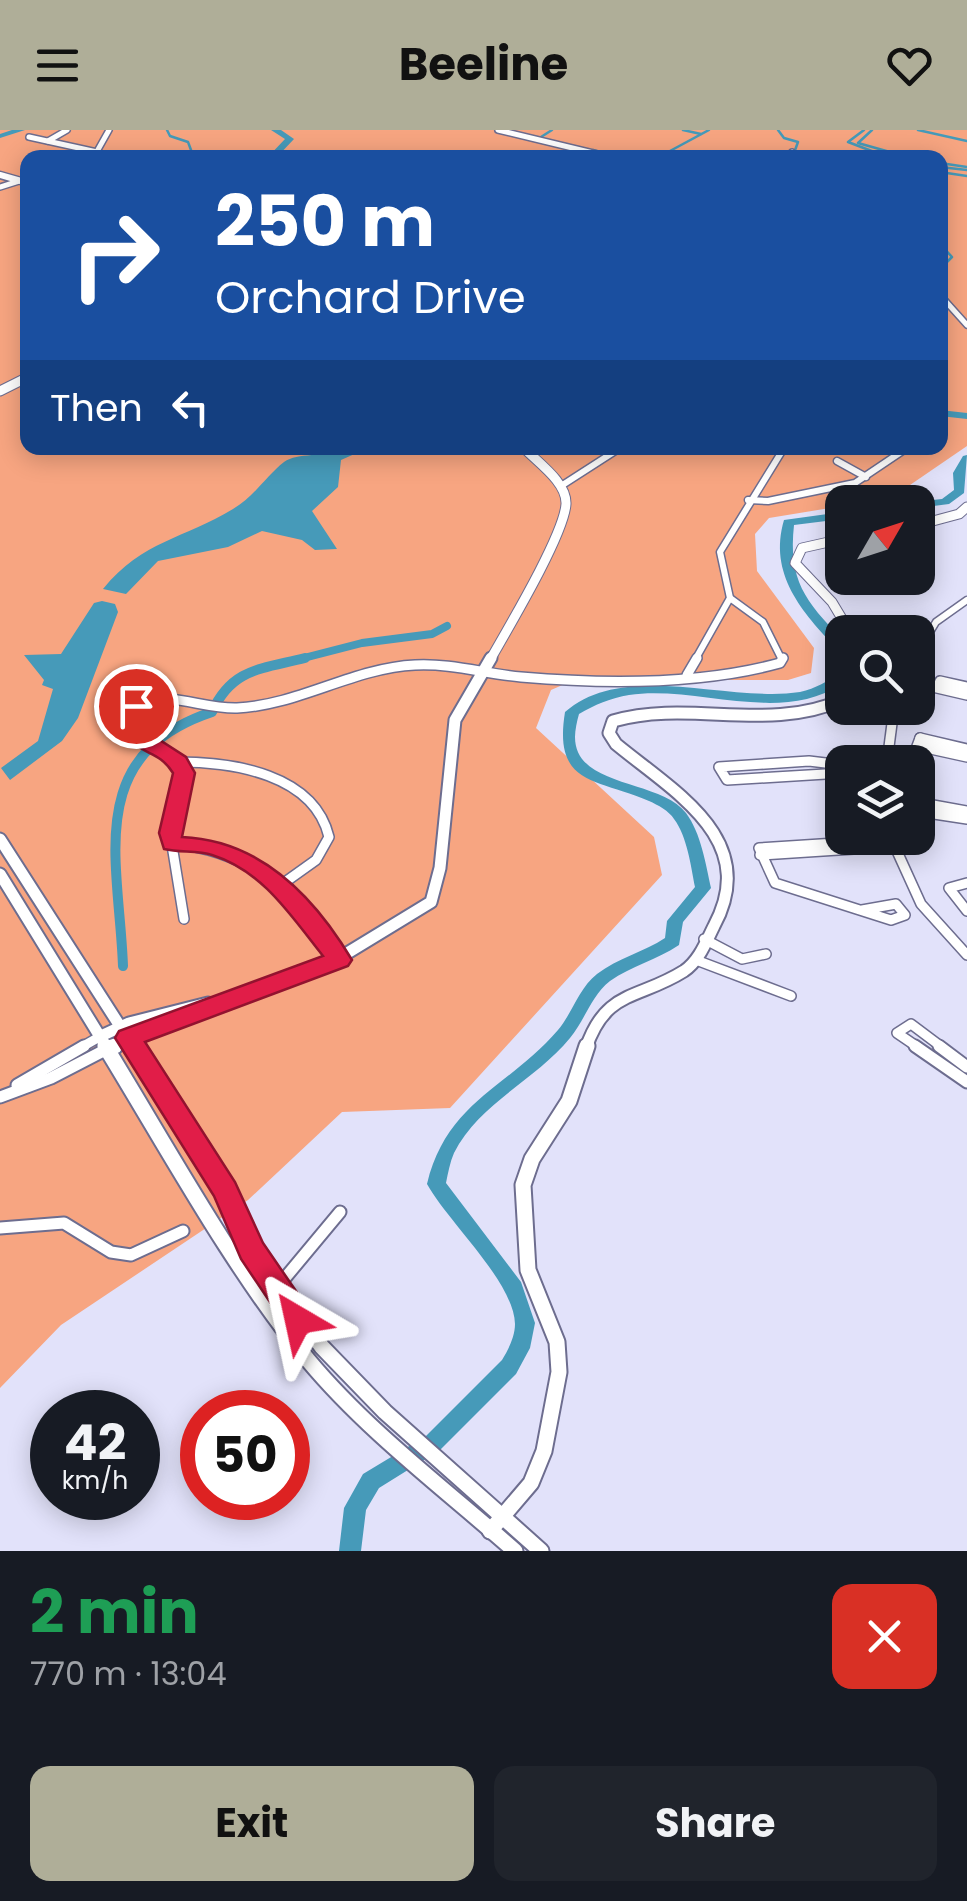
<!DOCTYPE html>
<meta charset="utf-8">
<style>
:root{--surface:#171b24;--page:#20242c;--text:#f1f3f6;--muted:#9ea1a6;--accent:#afae98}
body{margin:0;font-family:Poppins,sans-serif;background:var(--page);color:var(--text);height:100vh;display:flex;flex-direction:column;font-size:38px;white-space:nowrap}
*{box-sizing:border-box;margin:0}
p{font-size:32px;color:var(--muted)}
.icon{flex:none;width:55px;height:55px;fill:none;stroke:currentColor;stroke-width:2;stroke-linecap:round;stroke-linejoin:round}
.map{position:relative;height:1421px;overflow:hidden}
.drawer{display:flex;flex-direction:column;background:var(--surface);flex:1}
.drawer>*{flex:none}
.guide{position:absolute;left:20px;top:20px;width:928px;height:305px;border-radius:20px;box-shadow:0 5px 25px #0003;background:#1a4fa0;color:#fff;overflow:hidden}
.needle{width:65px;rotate:51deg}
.fabs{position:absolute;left:825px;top:355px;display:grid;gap:20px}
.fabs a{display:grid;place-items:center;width:110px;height:110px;border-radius:20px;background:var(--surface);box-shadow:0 5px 25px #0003;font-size:50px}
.speed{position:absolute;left:30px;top:1260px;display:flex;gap:20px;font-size:50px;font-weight:700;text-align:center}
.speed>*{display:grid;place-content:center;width:130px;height:130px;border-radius:50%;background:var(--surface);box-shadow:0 5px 25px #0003;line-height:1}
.speed small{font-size:25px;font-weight:400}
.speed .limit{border:15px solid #d22;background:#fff;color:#111}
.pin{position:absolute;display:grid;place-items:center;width:85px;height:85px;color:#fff;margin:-42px;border:5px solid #fff;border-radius:50%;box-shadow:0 2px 10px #0007}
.me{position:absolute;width:110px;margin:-55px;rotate:324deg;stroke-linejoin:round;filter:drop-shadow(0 0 8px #0008)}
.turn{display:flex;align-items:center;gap:35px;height:210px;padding:0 30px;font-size:45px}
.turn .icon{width:130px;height:130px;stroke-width:2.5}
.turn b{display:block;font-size:70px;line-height:85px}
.then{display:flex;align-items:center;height:95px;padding:0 30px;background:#0003;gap:20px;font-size:38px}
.round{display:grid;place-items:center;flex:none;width:105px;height:105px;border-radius:20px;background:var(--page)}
.head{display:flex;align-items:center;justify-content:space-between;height:170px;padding:0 30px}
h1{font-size:60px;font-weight:700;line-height:75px;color:#1e9e55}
.action{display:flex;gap:20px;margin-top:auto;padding:20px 30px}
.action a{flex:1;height:115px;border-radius:20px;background:var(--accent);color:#111;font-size:40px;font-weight:700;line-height:115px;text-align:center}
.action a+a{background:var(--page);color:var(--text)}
header{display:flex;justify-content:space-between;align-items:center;height:130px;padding:0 30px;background:var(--accent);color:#111;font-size:45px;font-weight:700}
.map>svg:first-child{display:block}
.green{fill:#f7a581}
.water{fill:#469ab9}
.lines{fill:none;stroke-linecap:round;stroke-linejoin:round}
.stream{stroke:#469ab9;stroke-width:2.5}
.canal-far1{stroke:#469ab9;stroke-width:8}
.canal{stroke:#469ab9;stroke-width:10}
.river{fill:#469ab9;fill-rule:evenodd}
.street-far3-casing{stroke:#6d6d8f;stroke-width:8}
.street-far2-casing{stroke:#6d6d8f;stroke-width:9}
.street-far1-casing{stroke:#6d6d8f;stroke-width:12}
.street-casing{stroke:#6d6d8f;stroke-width:15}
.secondary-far3-casing{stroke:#6d6d8f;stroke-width:9}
.secondary-far2-casing{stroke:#6d6d8f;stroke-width:11}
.secondary-far1-casing{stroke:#6d6d8f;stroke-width:15}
.secondary-casing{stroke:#6d6d8f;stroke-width:19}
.street-far3{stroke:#fff;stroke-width:5}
.street-far2{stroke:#fff;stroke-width:6}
.street-far1{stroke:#fff;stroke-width:9}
.street{stroke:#fff;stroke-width:11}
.secondary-far3{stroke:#fff;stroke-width:6}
.secondary-far2{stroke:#fff;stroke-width:9}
.secondary-far1{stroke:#fff;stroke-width:11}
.secondary{stroke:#fff;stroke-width:15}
.route{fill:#e11d48;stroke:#92132f;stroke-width:2.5}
</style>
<header><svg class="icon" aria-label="menu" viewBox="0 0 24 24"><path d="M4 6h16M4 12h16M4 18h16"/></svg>Beeline<svg class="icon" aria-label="heart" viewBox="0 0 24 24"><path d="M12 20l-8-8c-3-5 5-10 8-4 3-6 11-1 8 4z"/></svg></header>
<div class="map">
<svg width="967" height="1421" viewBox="0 0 967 1421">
<rect width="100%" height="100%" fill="#e2e2fa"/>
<g class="green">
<polygon points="0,0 497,0 611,27 28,28 28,318 940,318 940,167 967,196 967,316 891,368 769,388 755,404 757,441 814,518 811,543 788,550 574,550 551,560 536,598 654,707 662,745 450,978 342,982 248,1070 61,1195 0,1258"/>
<polygon points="504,0 967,0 967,193 940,163 940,28 620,27"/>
</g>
<g class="water">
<path d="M343 318H368L341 330 338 357 312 381 337 419 315 420 302 410 262 401 228 417 158 431 126 464 103 459C143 410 184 409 233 379 254 367 266 346 284 332 298 322 324 328 343 318Z"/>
<polygon points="102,471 115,474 118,482 78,588 62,611 10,650 1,638 38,611 53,559 42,555 44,550 24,525 61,524 94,473"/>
</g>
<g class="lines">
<g class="stream">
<polyline points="167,0 170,6 188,12 194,28"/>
<polyline points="683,0 701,4"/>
<polyline points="778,0 784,8 798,12 794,23"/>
<polyline points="864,0 848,12 890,28"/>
<polyline points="872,0 858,13 911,28"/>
<polyline points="918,0 967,11"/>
<polyline points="541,7 552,0"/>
<polyline points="593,20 620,28"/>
<polyline points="886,24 899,28"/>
<polyline points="657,28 709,0"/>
<polyline points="940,33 967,37"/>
<polyline points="940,37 967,40"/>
<polyline points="940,42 967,46"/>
<polyline points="940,50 945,51"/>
<polyline points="940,114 952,127 940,139"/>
<polyline points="940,160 956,180"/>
</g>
<polyline class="canal-far1" points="296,530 362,513 432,504 447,496"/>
<path class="canal" d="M123 836C119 731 83 625 212 582 232 538 262 539 305 528"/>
<g class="river">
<polygon points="12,0 25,0 0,8 0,4"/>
<polygon points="271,0 281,0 294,9 276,28 267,28 285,9"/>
<polygon points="940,280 967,283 967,289 940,286"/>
<polygon points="967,325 964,363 949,374 918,378 918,372 914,372 942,369 954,360 953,343 963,326"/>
<path d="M842 382V389L794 395C788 450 805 471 842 509V520L837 519C802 482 768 444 784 390Z"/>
<path d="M842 544V554C779 595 698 555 629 565 611 568 594 575 579 584 577 591 575 600 575 607 575 658 660 649 686 683 701 703 706 735 711 758L683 792 679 815C657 830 631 836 610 851 591 866 585 890 570 908 536 950 479 973 454 1023 450 1032 448 1043 446 1053L521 1152 535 1193 530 1218 516 1244 440 1320 379 1358 366 1380 361 1421H339L344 1378 363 1344 426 1306 502 1230C508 1220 515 1207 515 1194 514 1152 448 1092 427 1054 447 971 508 958 558 900 573 882 579 858 597 844 618 828 644 822 665 808L667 791 695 757C691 736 687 706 674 689 669 681 658 675 649 671 596 648 553 656 565 582 624 530 728 573 800 562 816 559 827 550 842 544Z"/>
</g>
<g class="street-far3-casing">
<g id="street-far3">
<polyline points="498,0 614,28"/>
<polyline points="29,7 97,22"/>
<polyline points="48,11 67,0"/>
<polyline points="792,22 794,28"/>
<polyline points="95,25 109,0"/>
<polyline points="0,57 19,51"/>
<polyline points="940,165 967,195"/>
</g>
</g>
<g class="street-far2-casing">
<g id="street-far2">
<polyline points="837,331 866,347"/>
<polyline points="561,356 620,318"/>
<polyline points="748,370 768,371 855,353 907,318"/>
<polyline points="730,468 763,492 782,530"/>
<polyline points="918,522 936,492 967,470"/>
<polyline points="695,530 730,468 720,422 784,318"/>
</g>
</g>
<g class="street-far1-casing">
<g id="street-far1">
<polyline points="687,545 697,528"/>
<polyline points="967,557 940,551 937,558 967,565"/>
<polyline points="920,608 917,616 967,627"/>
<polyline points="920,608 967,619"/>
<path d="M178 632C233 632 314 644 329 707L316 730 281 755"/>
<polyline points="887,632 894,578"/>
<polyline points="842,635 809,631 719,637 727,650 842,643"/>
<polyline points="967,681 922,673 921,682 967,689"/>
<polyline points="891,708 921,774 967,825"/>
<path d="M172 714C252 720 297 766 339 830"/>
<polyline points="760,725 869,718 867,711"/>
<polyline points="967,753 949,758 967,781"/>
<polyline points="862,780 896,774 905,785 891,790 775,753 759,718 867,711"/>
<path d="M184 789 170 703 184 643C164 616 129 612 139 572 173 562 203 579 237 578 299 575 353 538 415 535 451 533 486 544 521 547 603 554 700 555 780 533L783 528"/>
<polyline points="704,809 742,829 766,824"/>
<polyline points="696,830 791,866"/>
<polyline points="80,918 101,906"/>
<polyline points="919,918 897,903 911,894 943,918"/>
</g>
</g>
<g class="street-casing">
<g id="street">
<polyline points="915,916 967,952"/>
<polyline points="939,916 967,937"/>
<polyline points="17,955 84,916"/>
<polyline points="0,967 51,948 109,918"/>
<polyline points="0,1098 64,1093 111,1122 131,1125 183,1101"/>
<polyline points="262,1165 280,1154 340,1082"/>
</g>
</g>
<g class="secondary-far3-casing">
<polyline id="secondary-far3" points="0,45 28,53"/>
</g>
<g class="secondary-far2-casing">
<g id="secondary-far2">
<polyline points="0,261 28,247"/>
<polyline points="918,395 959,384 967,377"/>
<polyline points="842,409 802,418 795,433 832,472 850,502"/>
<path d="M490 530C507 500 564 405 566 374 567 352 537 332 524 318"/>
</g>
</g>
<g class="secondary-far1-casing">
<g id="secondary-far1">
<polyline points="0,709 134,918"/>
<polyline points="0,744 107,918"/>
<polyline points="101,906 129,893 208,873"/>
<polyline points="109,918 326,836 431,772 440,738 455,590 491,528"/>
<path d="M586 918C606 859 638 870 684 841 699 831 706 812 714 796 761 709 674 662 616 614L609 603 613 591C689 569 768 603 842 570"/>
</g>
</g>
<g class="secondary-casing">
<g id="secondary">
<path d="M105 916C167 1017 233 1139 308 1230 367 1301 446 1360 515 1421"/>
<polyline points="132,916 225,1061 269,1145 322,1217 385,1282 541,1421"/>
<polyline points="109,918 115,916"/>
<polyline points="490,1401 531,1353 544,1321 559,1242 557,1212 528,1140 523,1055 532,1029 569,971 587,916"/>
</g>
</g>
<use href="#street-far3" class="street-far3"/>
<use href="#street-far2" class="street-far2"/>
<use href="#street-far1" class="street-far1"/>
<use href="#street" class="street"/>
<use href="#secondary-far3" class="secondary-far3"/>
<use href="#secondary-far2" class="secondary-far2"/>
<use href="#secondary-far1" class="secondary-far1"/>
<use href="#secondary" class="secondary"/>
</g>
<path class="route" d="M136 570 146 576 149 603 186 627 195 643 182 707C259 710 314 766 352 830L348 836 145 912 235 1052 263 1113 309 1180 314 1190 309 1199 298 1203 288 1199 241 1129 214 1066 115 908 119 901 323 826C291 786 263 741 212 725 197 720 180 723 164 719L159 703 173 643C152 610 130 636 125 576Z"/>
</svg>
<div class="fabs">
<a><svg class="needle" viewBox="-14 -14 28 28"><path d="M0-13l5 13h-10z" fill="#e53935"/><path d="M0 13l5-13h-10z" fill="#9ea1a6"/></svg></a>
<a><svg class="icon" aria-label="search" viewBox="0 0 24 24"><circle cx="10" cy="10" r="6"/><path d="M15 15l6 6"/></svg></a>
<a><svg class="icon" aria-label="layers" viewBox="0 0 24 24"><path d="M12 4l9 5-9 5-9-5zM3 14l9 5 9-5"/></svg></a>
</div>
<div class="speed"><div>42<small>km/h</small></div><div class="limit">50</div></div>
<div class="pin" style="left:136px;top:576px;background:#d93025"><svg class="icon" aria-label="arrive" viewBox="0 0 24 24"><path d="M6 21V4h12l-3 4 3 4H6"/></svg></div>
<svg class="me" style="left:298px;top:1190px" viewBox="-20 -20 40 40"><path d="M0-17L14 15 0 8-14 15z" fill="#e11d48" stroke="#fff" stroke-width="4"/></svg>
<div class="guide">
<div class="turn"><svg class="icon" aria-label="right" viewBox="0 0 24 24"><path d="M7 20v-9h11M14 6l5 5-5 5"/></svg><div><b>250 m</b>Orchard Drive</div></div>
<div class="then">Then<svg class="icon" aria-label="left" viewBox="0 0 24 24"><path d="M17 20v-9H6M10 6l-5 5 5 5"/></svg></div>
</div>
</div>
<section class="drawer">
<div class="head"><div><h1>2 min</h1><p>770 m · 13:04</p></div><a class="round" style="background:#d93025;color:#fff"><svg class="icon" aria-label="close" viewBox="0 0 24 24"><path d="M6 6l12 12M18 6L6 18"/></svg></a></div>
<div class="action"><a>Exit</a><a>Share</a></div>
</section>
